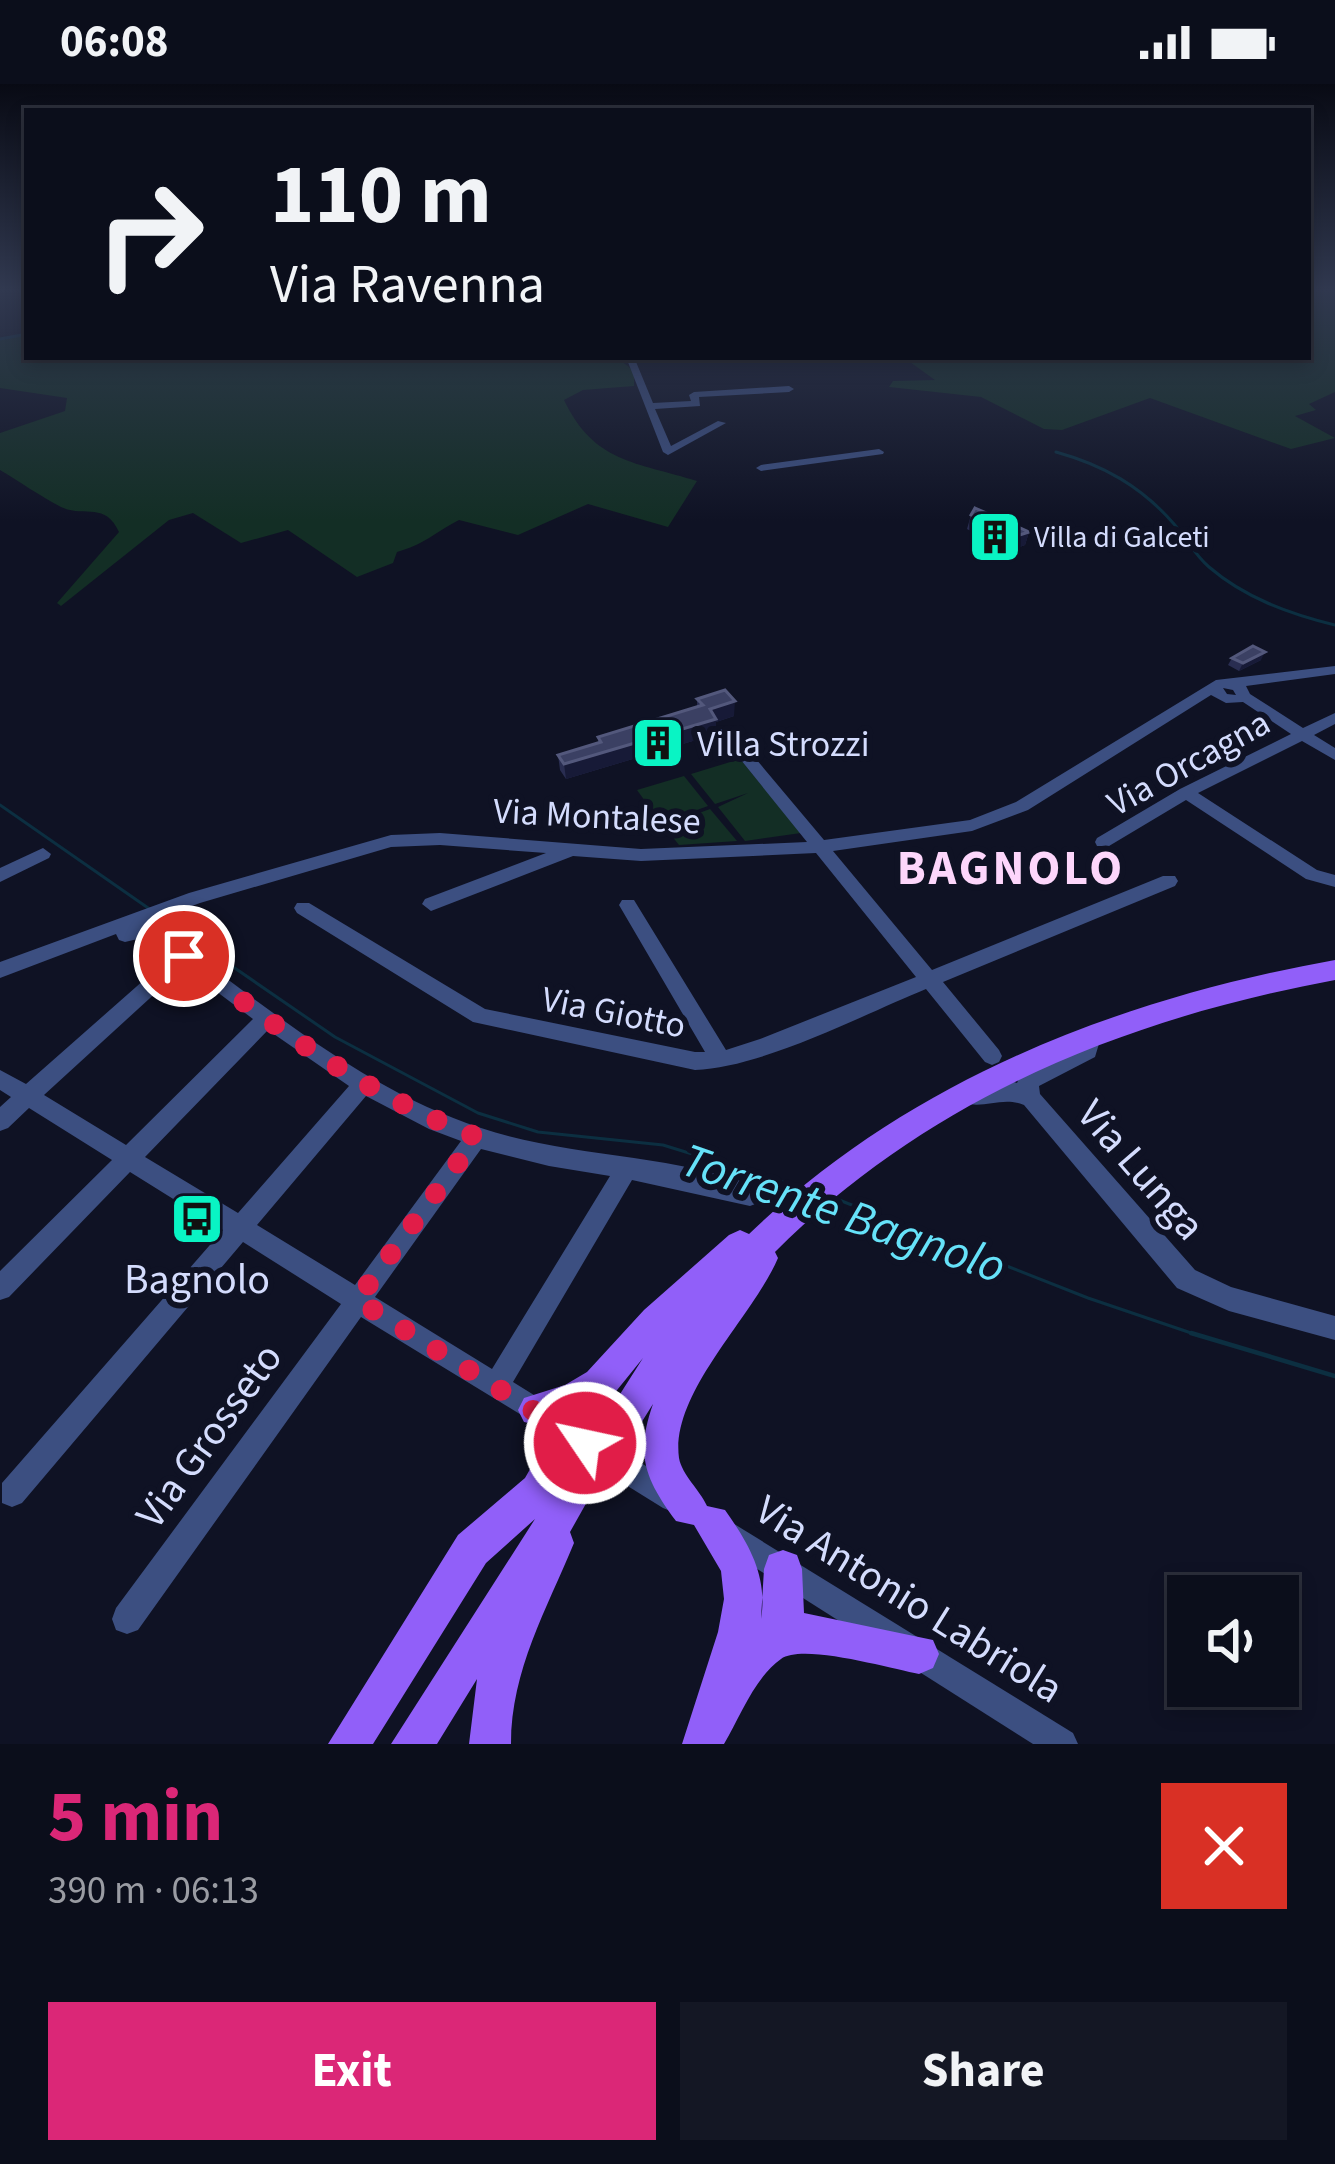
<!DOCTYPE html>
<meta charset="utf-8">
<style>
:root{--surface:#0b0e1b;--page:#141724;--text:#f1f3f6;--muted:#9a9ca3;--line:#2b2e3a;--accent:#db2777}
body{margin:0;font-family:"Source Sans 3",sans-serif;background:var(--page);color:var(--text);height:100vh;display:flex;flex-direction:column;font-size:45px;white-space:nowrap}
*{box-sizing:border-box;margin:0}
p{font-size:39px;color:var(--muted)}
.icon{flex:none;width:66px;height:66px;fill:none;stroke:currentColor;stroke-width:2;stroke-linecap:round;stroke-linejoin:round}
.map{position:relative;height:1660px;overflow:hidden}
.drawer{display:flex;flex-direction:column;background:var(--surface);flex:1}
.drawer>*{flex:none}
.top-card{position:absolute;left:24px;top:24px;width:1287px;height:252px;border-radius:0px;box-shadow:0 6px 18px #0003,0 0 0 3px var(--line);background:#0b0e1b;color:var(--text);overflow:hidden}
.tools{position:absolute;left:1167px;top:1491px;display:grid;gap:24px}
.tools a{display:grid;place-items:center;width:132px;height:132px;border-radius:0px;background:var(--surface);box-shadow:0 6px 18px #0003,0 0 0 3px var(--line);font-size:60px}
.pin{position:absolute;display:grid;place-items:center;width:102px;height:102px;color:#fff;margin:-51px;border:6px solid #fff;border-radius:50%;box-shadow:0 3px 12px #0007}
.me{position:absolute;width:132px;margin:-66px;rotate:304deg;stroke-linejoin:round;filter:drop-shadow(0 0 9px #0008)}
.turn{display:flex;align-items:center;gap:42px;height:252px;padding:0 48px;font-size:54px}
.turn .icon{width:156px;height:156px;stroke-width:2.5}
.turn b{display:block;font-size:84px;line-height:102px}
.round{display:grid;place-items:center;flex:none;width:126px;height:126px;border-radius:0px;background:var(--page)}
.overview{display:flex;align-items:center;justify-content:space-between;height:204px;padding:0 48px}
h1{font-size:72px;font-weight:700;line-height:90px;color:var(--accent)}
.action{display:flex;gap:24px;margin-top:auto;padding:24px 48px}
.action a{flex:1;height:138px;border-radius:0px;background:var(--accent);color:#fff;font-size:48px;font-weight:700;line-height:138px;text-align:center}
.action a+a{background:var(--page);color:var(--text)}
.status{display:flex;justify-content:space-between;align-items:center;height:84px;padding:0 60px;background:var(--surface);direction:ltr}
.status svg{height:33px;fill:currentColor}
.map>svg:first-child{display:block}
.green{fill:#132e25}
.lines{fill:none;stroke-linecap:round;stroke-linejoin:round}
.stream-far1{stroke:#0c2f41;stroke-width:3}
.stream{stroke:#0c2f41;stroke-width:4.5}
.minor{fill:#3c4f81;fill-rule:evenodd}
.major{fill:#915ff9;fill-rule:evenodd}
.major-bridge{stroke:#915ff9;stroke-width:38}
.wall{fill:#292d51}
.shaded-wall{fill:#171a37}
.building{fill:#3b4063;stroke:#53587c;stroke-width:3}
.route{stroke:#e11d48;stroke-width:21;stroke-dasharray:0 37.8}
.labels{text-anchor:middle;stroke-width:12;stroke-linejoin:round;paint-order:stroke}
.far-poi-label{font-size:30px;fill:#d4dcfd;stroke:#0f1224;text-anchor:start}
.poi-label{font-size:36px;fill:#d4dcfd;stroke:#0f1224;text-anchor:start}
.street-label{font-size:36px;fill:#d4dcfd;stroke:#0f1224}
.near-street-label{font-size:42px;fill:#d4dcfd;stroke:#0f1224}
.near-poi-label{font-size:42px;fill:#d4dcfd;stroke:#0f1224}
.district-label{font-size:48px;font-weight:bold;letter-spacing:3px;fill:#fdd6fb;stroke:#0f1224}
.near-water-label{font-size:48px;font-style:italic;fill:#66e2f9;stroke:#0f1224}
</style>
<div class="status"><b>06:08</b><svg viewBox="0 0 49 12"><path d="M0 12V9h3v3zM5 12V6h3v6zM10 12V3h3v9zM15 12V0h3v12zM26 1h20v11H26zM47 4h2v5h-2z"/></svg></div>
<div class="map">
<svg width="1335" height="1660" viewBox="0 0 1335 1660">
<rect width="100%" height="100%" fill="#0f1224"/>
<g class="green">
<polygon points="1308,204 1335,204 1335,308 1309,320 1316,326 1295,332 1335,354 1291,365 1150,314 1062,346 1044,345 981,313 889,303 893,297 935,296 903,273 1308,273"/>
<path d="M27 249V273H616L634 287V302L583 306 564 316C594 379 636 378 697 397L668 443 588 420 518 451 459 436C436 448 423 461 397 468L393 479 357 493 288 446 241 459 193 429 169 436 61 522 57 519 119 448C105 417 84 434 61 423 40 412 20 398 0 386V349L65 327 67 314 0 304V254Z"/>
<polygon points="740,675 801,749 745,757 718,723 748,709 715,720 691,690"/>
<polygon points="684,692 708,722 661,739 637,706"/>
<polygon points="710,725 737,757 679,761 664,742"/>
</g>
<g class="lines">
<g class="stream-far1">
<polyline points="0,255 27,250"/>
<path d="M1056 368C1103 381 1141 402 1174 440 1186 454 1195 471 1209 483 1245 514 1290 530 1335 541"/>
<polyline points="0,721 151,826"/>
<polyline points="159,832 335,953 478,1029 538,1048 663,1061 802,1104"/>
<polyline points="834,1114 1088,1214 1200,1252"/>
</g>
<polyline class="stream" points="1191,1249 1335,1292"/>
<g class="minor">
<polygon points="626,273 634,273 653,319 691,317 689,311 694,308 789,302 794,305 789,308 699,313 700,322 655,325 671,362 718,337 726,339 668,371 663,368"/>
<polygon points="879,365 884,368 883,370 761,387 756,384 761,381"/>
<path d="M1335 582V590L1246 602 1250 610 1303 644 1335 629V640L1314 651 1335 664V676L1302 657 1198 709 1317 786 1335 791V803L1306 795 1186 716 1109 762H1097L1095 758 1097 754 1180 705 1291 650 1243 618 1226 619 1211 611 1028 726 972 747 833 767 932 886 1163 792H1175L1178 797 1175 802 943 898 999 966 1002 972 999 978 992 981 985 978 926 905C860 932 764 983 695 986L473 938 297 829 294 824 297 819H309L485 925 695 968H705L619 821 622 816H634L726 966 760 955 916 893 816 769 641 777 573 772 431 827 422 820 425 815 546 769 440 761 391 763 200 819 146 839 163 848C263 919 361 1005 481 1044 570 1074 670 1069 758 1103L761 1111 758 1119 750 1122 632 1096 513 1298 550 1321 554 1330 550 1339 541 1343 361 1233 138 1546 127 1550 116 1546 112 1535 116 1524 341 1220 243 1158 22 1419 12 1423 2 1419V1399L223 1146 130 1088 9 1213 0 1216V1187L112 1076 29 1024 8 1044 0 1047V1023L11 1013 0 1006V986L26 1000 170 873 142 854 125 858 119 856 116 850 0 894V878L189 809 391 751 440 749 641 765 807 758 720 650V644H730L824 756 970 736 1016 718 1216 596ZM1223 604 1233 606 1236 611 1227 610ZM184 883 253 935 126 1061 44 1011ZM268 946 349 1002 238 1129 145 1073ZM366 1012 429 1045 461 1057 355 1201 257 1141ZM481 1065 549 1082 610 1092 492 1285 375 1213Z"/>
<polygon points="43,764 51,770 49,774 0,798 0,784"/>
<path d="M1091 945 1098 947 1101 953 1095 973 1039 1002 1040 1010 1195 1186 1231 1203 1335 1232V1256L1229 1227 1177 1204 1024 1021C1003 1012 984 1025 965 1019L961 1012 965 1005 1011 997 1017 999 1020 992 1079 962 1084 947Z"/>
<polygon points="599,1354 683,1404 687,1414 683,1424 673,1428 663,1424 589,1378 585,1368 589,1358"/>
<polygon points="731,1438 1073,1649 1078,1660 1033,1660 721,1462 717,1452 721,1442"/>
</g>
<path class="major" d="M1335 876V896C1125 935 929 1014 775 1168L778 1174C753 1233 670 1309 679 1374 682 1391 700 1406 707 1422L725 1426C749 1460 768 1492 761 1535L764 1485 769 1471 783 1466 797 1471 802 1485 804 1529 933 1556 939 1570 933 1584 919 1590C891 1585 803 1559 781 1575 755 1593 740 1633 724 1660H682L718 1548 724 1515 721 1487 694 1441 676 1437C645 1395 635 1371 653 1320L631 1355 618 1360 605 1355 601 1344 603 1359 598 1372 585 1377 573 1372 569 1386 579 1382 592 1387 597 1400 570 1448 574 1459C547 1525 511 1586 511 1660H469L477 1595 437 1660H391L535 1435 486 1479 373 1660H328L458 1451 525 1394 537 1373 543 1342 524 1338 518 1326 524 1314 565 1301 587 1288 644 1226 729 1151 740 1146 749 1150C910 995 1119 915 1335 876ZM643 1274 601 1340 609 1316Z"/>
<polyline class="major-bridge" points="579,1400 618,1342"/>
</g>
<g class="wall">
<polygon points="971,431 1029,448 1025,461 1003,469 983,458 984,454 967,445"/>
<polygon points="1232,574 1261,576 1239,587 1228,581"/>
<polygon points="697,615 734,632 716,638 716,650 566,695 560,686 558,671 598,658 598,653 697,623"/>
</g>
<g class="shaded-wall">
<polygon points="1029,448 1025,461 1003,469 1007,455"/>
<polygon points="1265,568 1261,576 1239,587 1243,579"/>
<polygon points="735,617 734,632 716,638 716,650 566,695 564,680"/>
</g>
<g class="building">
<polygon points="975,424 1029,448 1007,455 986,444 991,443 971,431"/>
<polygon points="1253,562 1265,568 1243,579 1232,574"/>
<polygon points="725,606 735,617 710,625 716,635 564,680 558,671 601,658 598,653 703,621 697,615"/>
</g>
<linearGradient id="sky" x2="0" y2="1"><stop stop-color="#080a14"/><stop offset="0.47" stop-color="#313950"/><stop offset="1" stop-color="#313950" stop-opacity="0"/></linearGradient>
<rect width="1335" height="437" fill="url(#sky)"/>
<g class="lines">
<path class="route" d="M184 872C279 946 363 1009 477 1053L357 1216 585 1359"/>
</g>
<defs>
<g id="building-square" transform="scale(2.7)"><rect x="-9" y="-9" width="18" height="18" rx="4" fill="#09f4c4" stroke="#0f1224"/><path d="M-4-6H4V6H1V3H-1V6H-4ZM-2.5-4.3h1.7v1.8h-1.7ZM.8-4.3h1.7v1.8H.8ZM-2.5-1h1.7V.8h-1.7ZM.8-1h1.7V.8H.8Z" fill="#111"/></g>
<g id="bus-square" transform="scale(2.7)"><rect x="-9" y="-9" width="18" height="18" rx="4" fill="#09f4c4" stroke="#0f1224"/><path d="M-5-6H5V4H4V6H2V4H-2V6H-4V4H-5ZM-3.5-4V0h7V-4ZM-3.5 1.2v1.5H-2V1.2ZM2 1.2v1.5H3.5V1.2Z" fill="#111"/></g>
</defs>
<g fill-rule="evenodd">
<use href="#building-square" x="995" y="453"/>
<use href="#building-square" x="658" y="659"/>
<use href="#bus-square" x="197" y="1135"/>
</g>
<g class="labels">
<g class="far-poi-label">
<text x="1034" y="463">Villa di Galceti</text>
</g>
<g class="poi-label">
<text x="697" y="672">Villa Strozzi</text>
</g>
<g class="street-label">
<text transform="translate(1188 678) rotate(-29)" y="13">Via Orcagna</text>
<text transform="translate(597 731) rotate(3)" y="13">Via Montalese</text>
<text transform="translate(614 927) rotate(11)" y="13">Via Giotto</text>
</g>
<g class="near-street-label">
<text transform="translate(1142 1085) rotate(49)" y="15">Via Lunga</text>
<text transform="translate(208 1351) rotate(-54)" y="15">Via Grosseto</text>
<text transform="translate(910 1514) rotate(32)" y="15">Via Antonio Labriola</text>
</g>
<g class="near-poi-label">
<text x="197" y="1209">Bagnolo</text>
</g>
<g class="district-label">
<text x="1011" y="800">BAGNOLO</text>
</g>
<g class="near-water-label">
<text transform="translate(844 1128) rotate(19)" y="17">Torrente Bagnolo</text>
</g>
</g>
</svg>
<div class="tools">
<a><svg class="icon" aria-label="sound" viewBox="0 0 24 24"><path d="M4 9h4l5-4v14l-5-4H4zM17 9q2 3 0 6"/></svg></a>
</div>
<div class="pin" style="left:184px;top:872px;background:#d93025"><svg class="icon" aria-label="arrive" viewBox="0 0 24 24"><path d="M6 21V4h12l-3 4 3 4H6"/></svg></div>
<svg class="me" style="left:585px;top:1359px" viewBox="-20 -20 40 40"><circle r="17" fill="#e11d48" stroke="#fff" stroke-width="3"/><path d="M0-11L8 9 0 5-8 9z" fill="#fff"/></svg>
<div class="top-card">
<div class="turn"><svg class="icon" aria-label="right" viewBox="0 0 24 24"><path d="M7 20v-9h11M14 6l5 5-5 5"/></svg><div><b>110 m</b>Via Ravenna</div></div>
</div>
</div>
<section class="drawer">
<div class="overview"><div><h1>5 min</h1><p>390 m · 06:13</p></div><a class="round" style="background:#d93025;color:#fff"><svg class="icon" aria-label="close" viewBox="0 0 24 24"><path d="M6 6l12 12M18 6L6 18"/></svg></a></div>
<div class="action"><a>Exit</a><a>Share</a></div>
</section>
